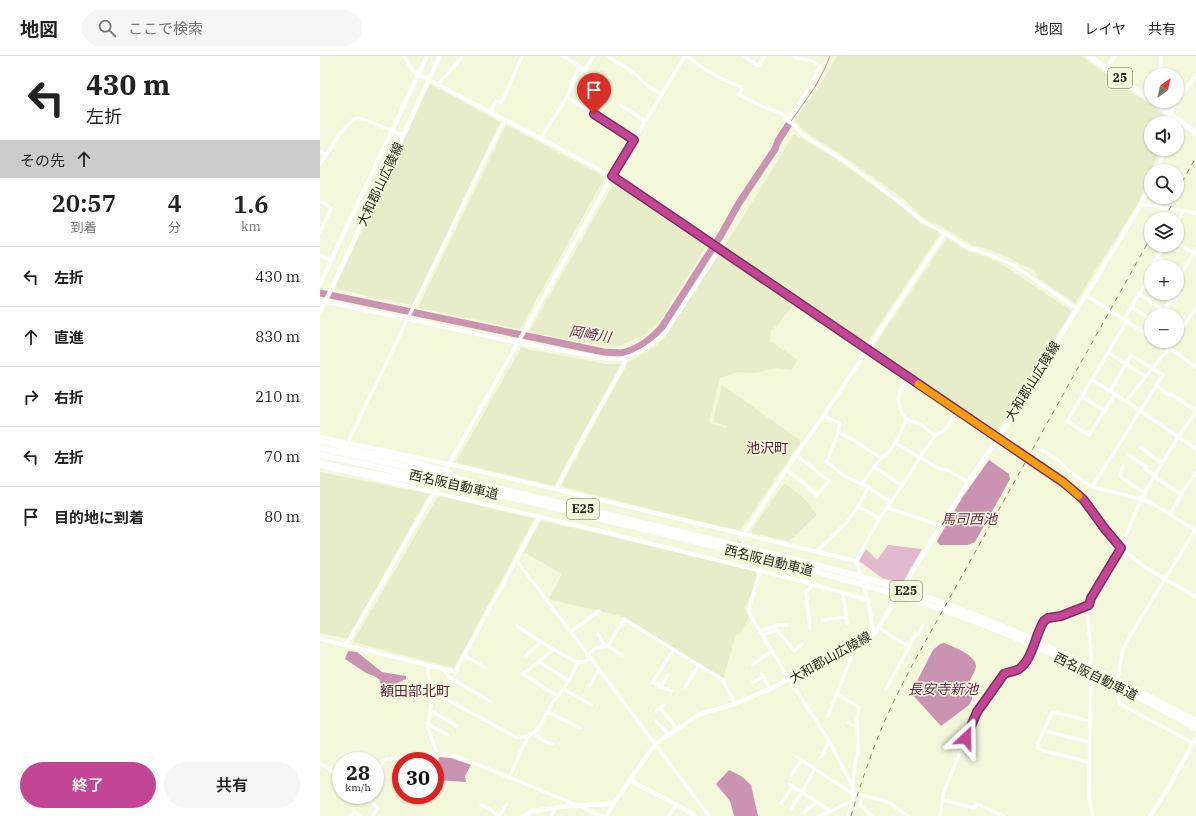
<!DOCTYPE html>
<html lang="ja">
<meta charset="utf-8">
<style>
:root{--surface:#fff;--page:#f6f6f6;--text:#222;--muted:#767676;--line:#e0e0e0;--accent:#c34696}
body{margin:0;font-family:"IBM Plex Serif","Noto Sans JP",serif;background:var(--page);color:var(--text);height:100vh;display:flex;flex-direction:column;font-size:15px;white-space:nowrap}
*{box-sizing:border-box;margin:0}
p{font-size:13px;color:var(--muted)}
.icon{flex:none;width:22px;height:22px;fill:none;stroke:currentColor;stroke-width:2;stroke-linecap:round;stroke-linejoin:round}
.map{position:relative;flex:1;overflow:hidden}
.panel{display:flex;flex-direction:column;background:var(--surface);width:320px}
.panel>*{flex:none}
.guide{background:#fff;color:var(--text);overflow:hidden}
.needle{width:26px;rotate:34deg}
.tools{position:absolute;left:824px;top:12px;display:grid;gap:8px}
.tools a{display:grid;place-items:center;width:40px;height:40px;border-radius:50%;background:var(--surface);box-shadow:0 1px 3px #0004;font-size:20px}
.speed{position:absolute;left:12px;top:696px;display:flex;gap:8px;font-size:20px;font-weight:700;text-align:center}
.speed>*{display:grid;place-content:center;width:52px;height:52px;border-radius:50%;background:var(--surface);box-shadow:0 1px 3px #0004;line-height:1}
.speed small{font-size:10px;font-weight:400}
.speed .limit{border:6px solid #d22;background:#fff;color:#111}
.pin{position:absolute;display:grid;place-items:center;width:34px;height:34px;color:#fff;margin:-41px -17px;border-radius:50% 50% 50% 0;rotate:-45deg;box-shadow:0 0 4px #0007}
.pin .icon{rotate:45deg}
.me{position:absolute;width:44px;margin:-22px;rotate:23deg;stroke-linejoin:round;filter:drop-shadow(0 0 3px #0008)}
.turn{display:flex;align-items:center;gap:14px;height:84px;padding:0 20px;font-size:18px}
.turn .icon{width:52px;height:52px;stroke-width:2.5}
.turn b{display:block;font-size:28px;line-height:34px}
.then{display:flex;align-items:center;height:38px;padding:0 20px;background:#0003;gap:8px;font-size:15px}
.eta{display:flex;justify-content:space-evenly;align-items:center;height:68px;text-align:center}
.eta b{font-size:24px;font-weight:600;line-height:28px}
.cta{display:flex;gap:8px;margin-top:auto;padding:8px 20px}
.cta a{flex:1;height:46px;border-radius:24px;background:var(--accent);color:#fff;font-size:16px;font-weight:600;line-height:46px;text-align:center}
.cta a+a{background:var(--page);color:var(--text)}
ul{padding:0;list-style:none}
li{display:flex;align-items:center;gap:12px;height:60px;padding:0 20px;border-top:1px solid var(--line)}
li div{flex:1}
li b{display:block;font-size:15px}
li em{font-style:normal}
header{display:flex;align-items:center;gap:24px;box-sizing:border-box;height:56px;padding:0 20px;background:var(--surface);border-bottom:1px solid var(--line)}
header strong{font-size:19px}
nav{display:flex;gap:22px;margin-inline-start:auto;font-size:14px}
.search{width:280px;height:36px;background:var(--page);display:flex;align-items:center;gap:10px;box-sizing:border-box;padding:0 14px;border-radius:22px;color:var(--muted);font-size:15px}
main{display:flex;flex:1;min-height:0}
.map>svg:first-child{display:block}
.built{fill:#e7edc9}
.green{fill:#e1bacf}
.water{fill:#ca93b1}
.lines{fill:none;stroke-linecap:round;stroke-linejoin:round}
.stream{stroke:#ca93b1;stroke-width:1}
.river{stroke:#ca93b1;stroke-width:7}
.tertiary-tunnel{stroke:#cacfb5;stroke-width:4;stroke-dasharray:4 2;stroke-linecap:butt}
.minor{stroke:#fff;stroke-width:3.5}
.tertiary{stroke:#fff;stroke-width:4}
.secondary{stroke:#fff;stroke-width:4.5}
.trunk{stroke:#fff;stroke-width:5.5}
.motorway{stroke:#fff;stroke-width:6}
.rail{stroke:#868976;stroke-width:1;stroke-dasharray:5 5;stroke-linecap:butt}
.route-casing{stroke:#7f2e62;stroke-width:10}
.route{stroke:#c34696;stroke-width:7}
.slow{stroke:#f59e0b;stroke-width:7}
.labels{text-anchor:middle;stroke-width:3;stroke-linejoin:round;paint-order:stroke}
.shield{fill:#f3f8db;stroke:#656857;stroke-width:1}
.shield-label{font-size:12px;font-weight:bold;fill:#282a1f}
.street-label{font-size:13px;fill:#282a1f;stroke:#f3f8db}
.water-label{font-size:14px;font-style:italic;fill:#6a2751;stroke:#f3f8db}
.neighbourhood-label{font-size:14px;fill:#5c2046;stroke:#f3f8db}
</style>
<header>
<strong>地図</strong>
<div class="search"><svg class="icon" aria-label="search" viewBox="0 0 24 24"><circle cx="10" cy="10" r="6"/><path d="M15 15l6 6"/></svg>ここで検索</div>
<nav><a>地図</a><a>レイヤ</a><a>共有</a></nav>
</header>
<main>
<section class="panel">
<div class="guide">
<div class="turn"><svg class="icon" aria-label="left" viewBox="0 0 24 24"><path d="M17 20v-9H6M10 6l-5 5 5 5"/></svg><div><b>430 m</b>左折</div></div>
<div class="then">その先<svg class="icon" aria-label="ahead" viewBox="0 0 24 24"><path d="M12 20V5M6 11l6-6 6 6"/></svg></div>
</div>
<div class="eta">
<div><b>20:57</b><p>到着</p></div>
<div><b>4</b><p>分</p></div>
<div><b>1.6</b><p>km</p></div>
</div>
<ul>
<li><svg class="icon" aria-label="left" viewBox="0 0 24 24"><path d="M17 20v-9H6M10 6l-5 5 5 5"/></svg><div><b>左折</b></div><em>430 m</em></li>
<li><svg class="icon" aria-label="ahead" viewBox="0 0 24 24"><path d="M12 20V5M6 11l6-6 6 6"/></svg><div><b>直進</b></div><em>830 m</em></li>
<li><svg class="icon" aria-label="right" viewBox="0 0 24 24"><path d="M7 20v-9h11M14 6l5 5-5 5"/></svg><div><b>右折</b></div><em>210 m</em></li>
<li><svg class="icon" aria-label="left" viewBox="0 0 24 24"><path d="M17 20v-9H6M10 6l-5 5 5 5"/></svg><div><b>左折</b></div><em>70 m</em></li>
<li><svg class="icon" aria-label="arrive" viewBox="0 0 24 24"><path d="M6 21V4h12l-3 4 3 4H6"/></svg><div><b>目的地に到着</b></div><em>80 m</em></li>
</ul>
<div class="cta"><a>終了</a><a>共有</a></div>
</section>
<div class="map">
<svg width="876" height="760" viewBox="0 0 876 760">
<rect width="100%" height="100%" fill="#f3f8db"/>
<g class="built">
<polygon points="517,0 761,0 849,62 850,67 831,67 831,93 840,93 818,147 755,247 718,222 715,214 699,208 692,203 668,193 652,189 621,170 609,165 601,160 585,144 538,110 483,74 475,65 505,21"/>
<polygon points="110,28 180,66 93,249 57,243 15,232"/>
<polygon points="186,69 285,121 200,273 98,252"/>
<polygon points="474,78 518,104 582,151 603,169 618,175 619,179 548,285 544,286 406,191 408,185"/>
<polygon points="294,127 386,190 341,264 324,279 299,290 285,290 267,287 209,276"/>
<polygon points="627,182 647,195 677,205 749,253 751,256 677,375 553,292"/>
<polygon points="399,198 473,249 458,269 451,274 450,285 478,304 471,314 458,312 434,317 418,316 400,322 389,367 407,372 407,370 393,366 402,329 481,385 422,472 418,474 370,463 244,431 242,428 308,306 327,296 337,289 343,283 350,273"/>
<polygon points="201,292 287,308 301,308 235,429 231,429 138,407 137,404"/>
<polygon points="0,416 109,438 28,583 0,577"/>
<polygon points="464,427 479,438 491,450 491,452 497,459 469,485 432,477 431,475"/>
<polygon points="121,440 214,463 134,612 33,586 117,442"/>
<polygon points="221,465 280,478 434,515 437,519 431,539 424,552 429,561 420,578 416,579 403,623 300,560 229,543 242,518 204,496"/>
</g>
<polygon class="green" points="568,489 602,493 582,528 562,522 539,505 546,493 557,504"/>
<g class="water">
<polygon points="669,404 689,418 690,423 655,486 648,489 620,489 617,485 642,442"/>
<path d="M624 587C632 590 656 599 656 610 656 615 650 621 650 627 649 632 652 638 652 643L649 649 621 670 591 637 613 594 620 588Z"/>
<path d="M28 595 37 596 62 616 86 620V623C75 628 72 632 60 627V624L54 620 46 617 25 603Z"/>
<polygon points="119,701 131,702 151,709 145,720 146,726 116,724"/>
<polygon points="409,714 421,720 431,729 438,760 414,760 410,745 396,728"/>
</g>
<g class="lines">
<polyline class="stream" points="469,68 495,31 504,14 510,0"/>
<path class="river" d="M0 237 284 296C289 296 295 297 300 297 316 295 331 283 342 271L401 179 419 147 455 93 458 85 469 68"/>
<polyline class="tertiary-tunnel" points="409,501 420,484"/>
<g class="minor">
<polyline points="244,0 258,10 263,13 266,12 274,0"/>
<polyline points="287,0 313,16 328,30 341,38"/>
<path d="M367 0C383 13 402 25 422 31L419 39 446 52 461 57 465 63 475 70 480 77 524 105 583 149 604 166 625 177 647 191 673 200 693 209 757 253"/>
<polyline points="424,0 438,10 445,0"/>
<polyline points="786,12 795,0"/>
<polyline points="263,13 267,17 288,33"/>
<polyline points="840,19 841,0"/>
<polyline points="118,29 143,0"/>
<polyline points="247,41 314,84"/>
<polyline points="301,49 325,65"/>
<polyline points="170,56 176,45 180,46 183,44 202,0"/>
<path d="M465 63 470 61 489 32 500 11C492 0 482 7 473 0"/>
<polyline points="221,83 227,72 246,43 259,11"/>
<polyline points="0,95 6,99"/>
<polyline points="0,108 22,75 34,63 38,62 43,63 83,79"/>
<polyline points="0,145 6,148 11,152 0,176"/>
<polyline points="821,148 876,157"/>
<polyline points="835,150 840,141"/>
<polyline points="857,166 863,155"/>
<polyline points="857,187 874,197"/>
<polyline points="0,199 11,204"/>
<polyline points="837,202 850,211"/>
<polyline points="834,211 833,208 844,189"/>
<polyline points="857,215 861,218 876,193"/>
<polyline points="844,237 855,244 859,237"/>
<polyline points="819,238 851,259"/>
<polyline points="766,239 831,281"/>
<polyline points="812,251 827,261"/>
<polyline points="844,255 852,242"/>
<polyline points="804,263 831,219"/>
<polyline points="857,263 865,268"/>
<polyline points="857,280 876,252"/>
<polyline points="853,285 849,292 876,311"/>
<polyline points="789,297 825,320"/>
<polyline points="772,324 806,345 876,393"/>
<polyline points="836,329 850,340 851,338 876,355"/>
<polyline points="795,338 769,379 747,365 807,265"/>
<polyline points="762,341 785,355"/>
<polyline points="806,345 849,292 838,285"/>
<path d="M503 360 520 367C518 380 512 393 507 405L508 407 524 420 548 431 571 446"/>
<polyline points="586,363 602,369 615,380"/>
<polyline points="519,376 535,385 561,402"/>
<polyline points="28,386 167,99 185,64"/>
<polyline points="575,387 618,412 627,414 648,426"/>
<polyline points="820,391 842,407"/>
<polyline points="722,394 738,404 750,416 772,431 821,443 832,447 876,475"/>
<polyline points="809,399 826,411 825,413 835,419"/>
<polyline points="803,410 800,419 802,422 825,437"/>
<polyline points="555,411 582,430"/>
<polyline points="466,414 487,430 496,440 509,425 476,399"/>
<polyline points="834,421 861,438"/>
<path d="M542 428 561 402C574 395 581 376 586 363 580 357 577 343 580 335 582 330 587 326 590 322"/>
<polyline points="772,431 843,319 811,299 790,335"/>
<polyline points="538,451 547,455 559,463"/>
<polyline points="567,452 598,462 621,470"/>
<polyline points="850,458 861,438 876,417"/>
<polyline points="497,495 527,466 538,451 548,431"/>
<polyline points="196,504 251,576 389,760"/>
<polyline points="536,505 559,463 582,430 600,401 615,380 625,374 638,355"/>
<path d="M440 515 429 552V557L469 623 509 685 532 729C535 739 531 750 528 760"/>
<polyline points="523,536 527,568"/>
<polyline points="502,564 526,561"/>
<polyline points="197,570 221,586 254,605 258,606"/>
<polyline points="490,572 486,536 493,528"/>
<polyline points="559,572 576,583 589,590"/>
<polyline points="440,575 458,569 467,569"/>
<polyline points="251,576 279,555"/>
<polyline points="278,578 285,590"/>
<polyline points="442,579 457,574 474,595 482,588"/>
<polyline points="288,590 302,599"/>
<polyline points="233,594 203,618 237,640"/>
<polyline points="206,599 221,586"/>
<polyline points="267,599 275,592 288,590 304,563 403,624 415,648"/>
<polyline points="145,600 164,611"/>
<polyline points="219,606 249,625"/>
<polyline points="432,609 452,595"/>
<polyline points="109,611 108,614 112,644 108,672 117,698"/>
<polyline points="124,614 130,622 170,645"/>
<polyline points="442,618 450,633"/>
<polyline points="348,619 342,629 332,627 353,594"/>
<polyline points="433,626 443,621"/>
<polyline points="340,628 339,631 352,635"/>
<polyline points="270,630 279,613"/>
<polyline points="365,631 379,609"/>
<polyline points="243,633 272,649"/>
<polyline points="566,633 596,578 598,579 603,569"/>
<path d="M111 635 196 681C219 684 223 661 233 646 238 639 244 633 248 626 252 620 255 613 258 606H264L270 602"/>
<polyline points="517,638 539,651 537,665 538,696 536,702 533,727 532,729"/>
<polyline points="340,652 352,666 357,673"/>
<polyline points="111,655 137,670"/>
<polyline points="336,655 344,649"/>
<polyline points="228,656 260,672"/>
<polyline points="508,660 531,602 534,586"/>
<polyline points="336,665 348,678"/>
<polyline points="528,667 537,671"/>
<polyline points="108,668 128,679"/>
<polyline points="724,675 769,686"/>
<polyline points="213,677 224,685 233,688"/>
<path d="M873 687 800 648C795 637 800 603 804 591 805 588 808 584 810 580L875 474"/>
<polyline points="477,701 533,738 559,743 570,747 588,760"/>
<polyline points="501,701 509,685"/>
<polyline points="769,706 725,695 718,692 718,687 732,656 770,665"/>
<polyline points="0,707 21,721"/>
<polyline points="55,717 65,704 67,703 125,698 139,701 262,751 273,757 283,760"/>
<polyline points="471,719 482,704"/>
<polyline points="189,722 208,680"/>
<polyline points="469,728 511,755"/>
<polyline points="44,739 58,752 55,756 53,760"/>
<polyline points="543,740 540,749 552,760"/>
<polyline points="623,744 654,752 657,748 684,760"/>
<polyline points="461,747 473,730"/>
<polyline points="161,749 171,754 178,760"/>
<polyline points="471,753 482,736 495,712"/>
<polyline points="484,756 497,746"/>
<polyline points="30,760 34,756 40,760"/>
<polyline points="179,760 187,748"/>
<polyline points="231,760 236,752"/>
<polyline points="286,760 294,746"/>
<polyline points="349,760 356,749"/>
<polyline points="499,760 526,748 532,746"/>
<polyline points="620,760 624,735 657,656 684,618 688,616 694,616 700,612 707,605 722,569 728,562 741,560 769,549"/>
<path d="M773 760 769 742C769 695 771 648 771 600 771 582 764 560 771 542L801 492 821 443 834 421 858 381 876 356"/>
</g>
<g class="tertiary">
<polyline points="84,0 94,16 292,120 743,426 763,443 785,473 801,492 823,510 876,541"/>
<polyline points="849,57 876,19"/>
<path d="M0 245 88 263 198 287 288 303C294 303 299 303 304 302 318 298 335 287 345 277L400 193"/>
<polyline points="0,381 129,408 536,505 548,544 554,578"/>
<polyline points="0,410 268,472 493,528 548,544"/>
<polyline points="127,412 292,120 365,0"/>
<polyline points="236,433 268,372 303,311 305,302"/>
<polyline points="420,484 466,414 503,360 625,177"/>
<polyline points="0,583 135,616 220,460"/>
<polyline points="26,589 116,433"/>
</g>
<g class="secondary">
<polyline points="837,115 845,93"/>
<polyline points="0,228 107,0"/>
<polyline points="0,257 120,0"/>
<path d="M310 724C331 737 355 746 375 760"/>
<polyline points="204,760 213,755 248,750 287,748 294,746 297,743 335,688 375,661 384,657 415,648 450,633 481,617 520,593 554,578 648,426 678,382 802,180 821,148 831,129"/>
<polyline points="830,760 841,744 876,682"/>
</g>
<g class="trunk">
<polyline points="769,0 831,44"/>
<polyline points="832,45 876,77"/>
</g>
<g class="motorway">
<polyline points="0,384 34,394 82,403 130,417"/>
<path d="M0 392C119 417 238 447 356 475 445 497 534 515 620 546 709 578 792 621 876 665"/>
<path d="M0 399C117 423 232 451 348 479 458 506 566 530 672 572 743 600 810 636 876 672"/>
<polyline points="0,407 43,416 119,429"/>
</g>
<g class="rail">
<polyline points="857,135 876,101"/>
<polyline points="844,163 856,141"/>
<path d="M531 760C541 727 552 694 566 662 575 642 585 623 595 604L831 181"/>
</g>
</g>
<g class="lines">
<g class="route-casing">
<path id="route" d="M274 58 314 84 292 120 743 426 763 443 785 473 801 492 771 542 769 549 741 560 728 562 724 565C715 579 713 603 699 613 694 616 690 615 684 618L657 656 646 682"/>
</g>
<use href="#route" class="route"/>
<polyline class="slow" points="598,328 743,426 759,440"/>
</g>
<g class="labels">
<g class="shield">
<rect x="788" y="12" width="24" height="20" rx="3"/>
<rect x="247" y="443" width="32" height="20" rx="3"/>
<rect x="570" y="525" width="32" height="20" rx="3"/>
</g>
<g class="shield-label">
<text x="800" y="26">25</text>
<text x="263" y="457">E25</text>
<text x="586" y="539">E25</text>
</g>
<g class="street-label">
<text transform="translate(60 128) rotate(-65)" y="5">大和郡山広陵線</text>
<text transform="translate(712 325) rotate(-58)" y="5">大和郡山広陵線</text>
<text transform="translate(134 428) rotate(13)" y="5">西名阪自動車道</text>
<text transform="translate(449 504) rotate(14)" y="5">西名阪自動車道</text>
<text transform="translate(510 601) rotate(-29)" y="5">大和郡山広陵線</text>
<text transform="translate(776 620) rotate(26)" y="5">西名阪自動車道</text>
</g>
<g class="water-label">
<text transform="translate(270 278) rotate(9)" y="5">岡崎川</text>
<text x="649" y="468">馬司西池</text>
<text x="623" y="638">長安寺新池</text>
</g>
<g class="neighbourhood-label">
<text x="447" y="397">池沢町</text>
<text x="95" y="640">額田部北町</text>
</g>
</g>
</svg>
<div class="tools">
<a><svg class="needle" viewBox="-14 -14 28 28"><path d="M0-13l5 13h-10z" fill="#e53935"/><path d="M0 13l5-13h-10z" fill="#767676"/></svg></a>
<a><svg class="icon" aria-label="sound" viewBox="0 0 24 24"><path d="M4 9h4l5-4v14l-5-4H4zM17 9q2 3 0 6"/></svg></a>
<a><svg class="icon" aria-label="search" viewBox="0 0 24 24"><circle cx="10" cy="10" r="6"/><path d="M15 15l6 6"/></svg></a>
<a><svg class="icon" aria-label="layers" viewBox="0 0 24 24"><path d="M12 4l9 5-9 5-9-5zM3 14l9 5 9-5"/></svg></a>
<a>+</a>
<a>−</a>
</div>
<div class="speed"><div>28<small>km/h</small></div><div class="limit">30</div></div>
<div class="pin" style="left:274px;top:58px;background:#d93025"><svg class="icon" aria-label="arrive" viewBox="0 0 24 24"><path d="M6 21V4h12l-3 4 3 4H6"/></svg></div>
<svg class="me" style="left:646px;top:682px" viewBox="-20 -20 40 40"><path d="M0-17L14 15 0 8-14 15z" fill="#c34696" stroke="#fff" stroke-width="4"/></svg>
</div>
</main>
